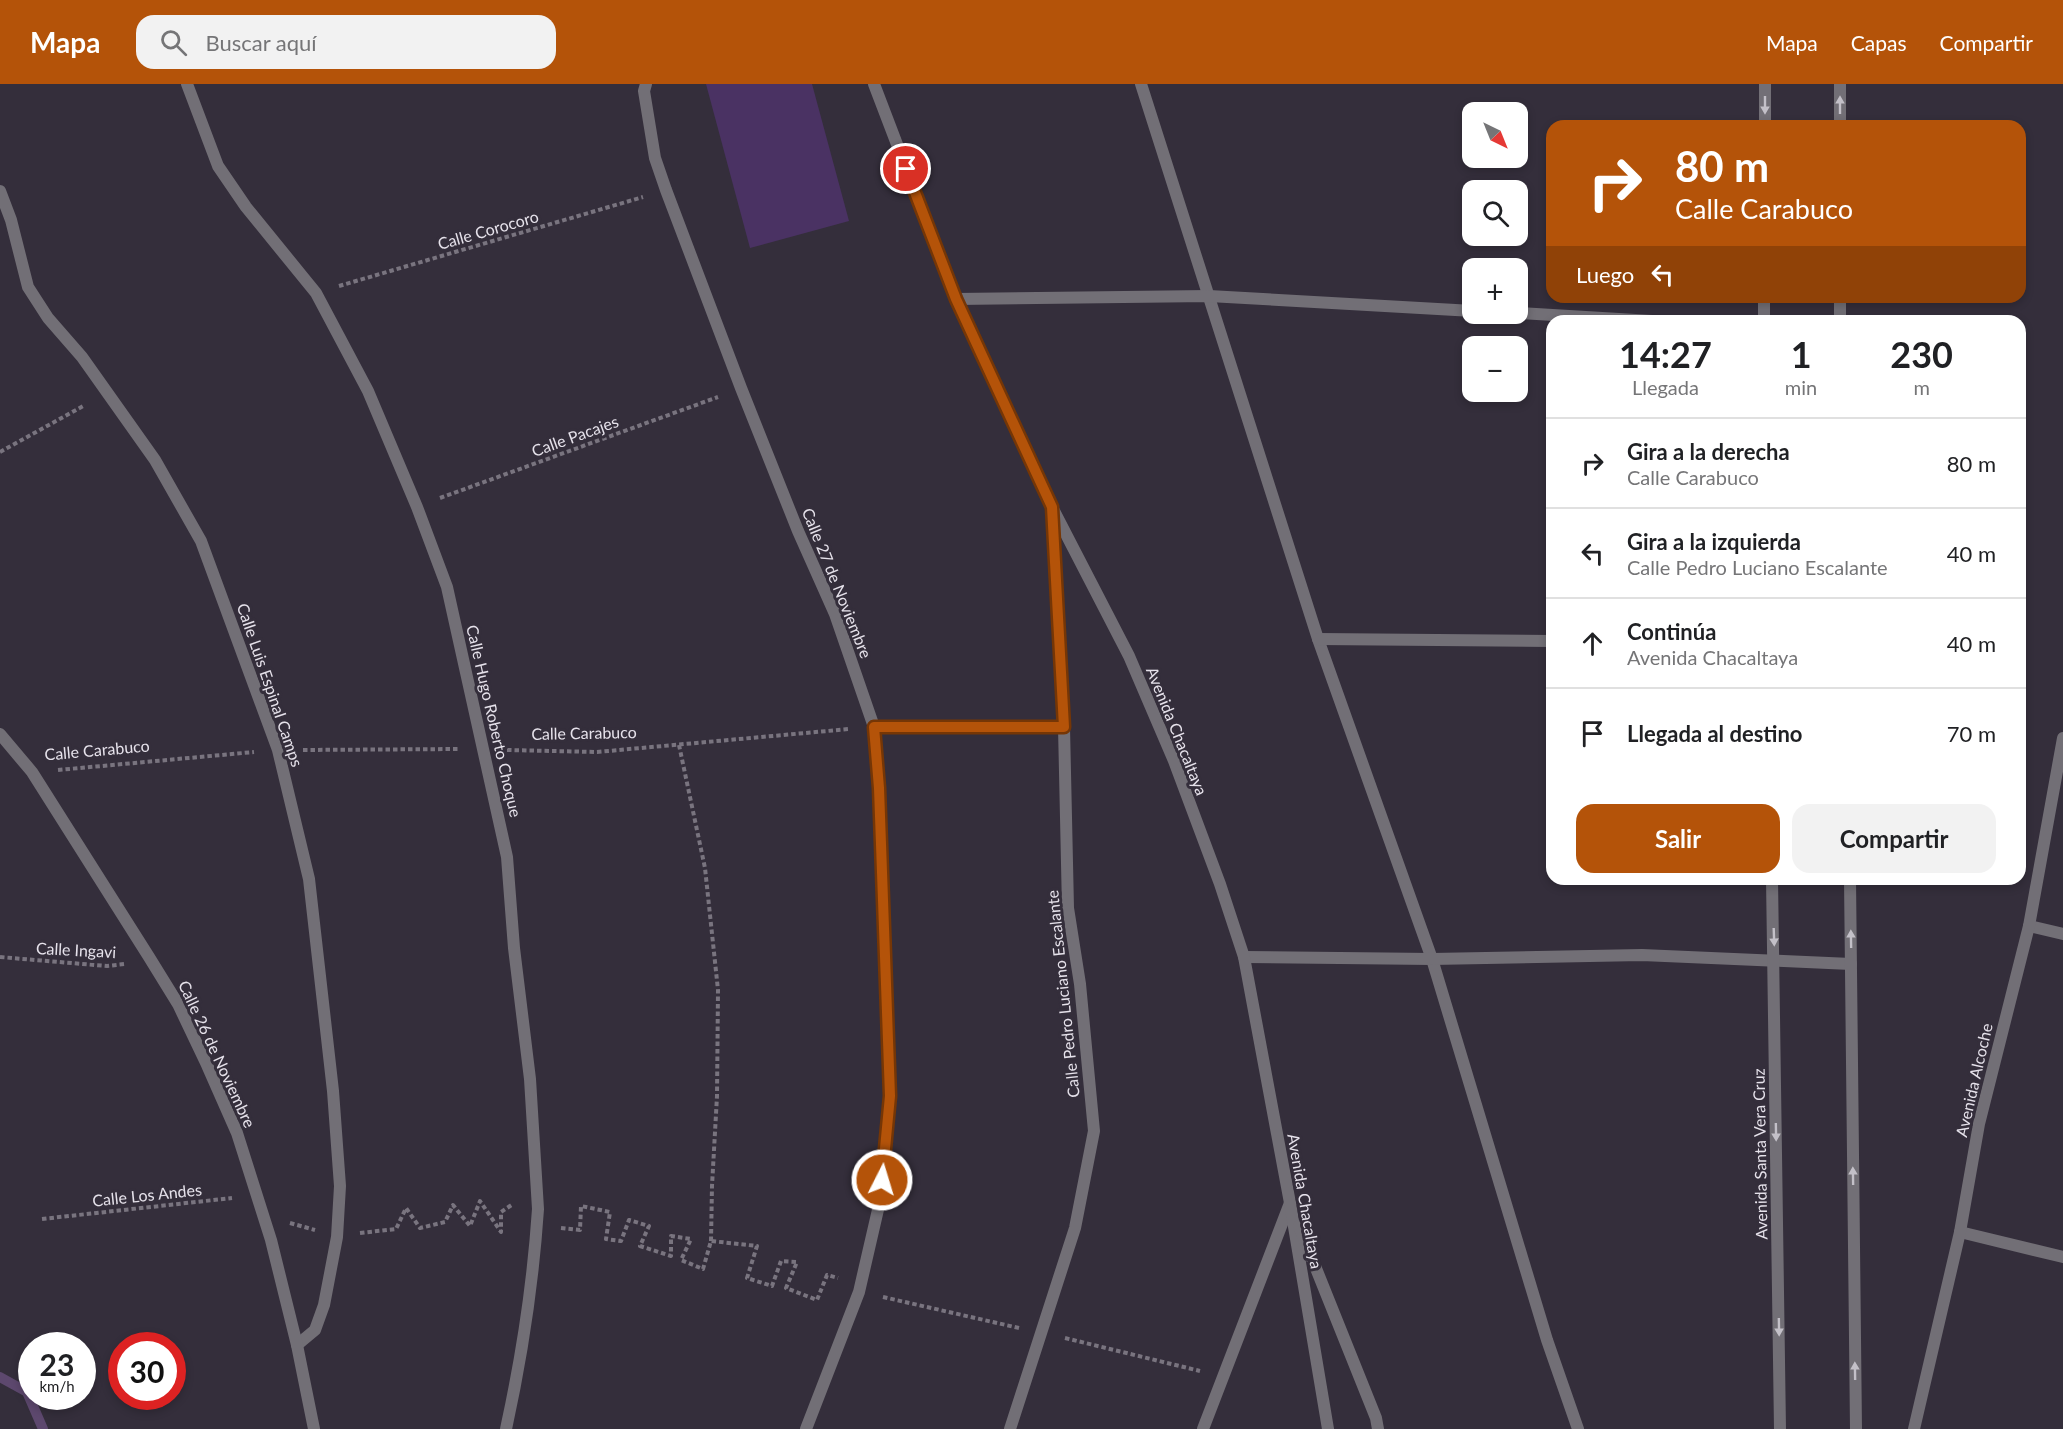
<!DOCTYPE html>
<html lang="es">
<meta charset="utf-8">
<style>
:root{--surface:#fff;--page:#f2f2f2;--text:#202124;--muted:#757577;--line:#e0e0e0;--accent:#b45309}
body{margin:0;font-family:Lato,sans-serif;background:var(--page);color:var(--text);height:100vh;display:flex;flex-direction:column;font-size:22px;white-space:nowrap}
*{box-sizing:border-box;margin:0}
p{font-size:20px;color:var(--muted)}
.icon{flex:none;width:33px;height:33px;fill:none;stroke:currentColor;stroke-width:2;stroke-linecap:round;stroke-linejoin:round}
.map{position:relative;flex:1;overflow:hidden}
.panel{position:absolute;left:1546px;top:231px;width:480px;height:570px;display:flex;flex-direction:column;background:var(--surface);border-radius:18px;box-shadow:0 3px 9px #0003}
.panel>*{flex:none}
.guide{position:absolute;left:1546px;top:36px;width:480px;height:183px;border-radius:18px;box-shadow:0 3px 9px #0003;background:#b45309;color:#fff;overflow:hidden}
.needle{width:39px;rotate:137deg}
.buttons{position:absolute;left:1462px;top:18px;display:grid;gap:12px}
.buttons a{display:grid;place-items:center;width:66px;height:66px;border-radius:12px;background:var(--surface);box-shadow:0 3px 9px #0003;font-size:30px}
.speed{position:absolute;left:18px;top:1248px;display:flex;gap:12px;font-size:30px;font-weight:700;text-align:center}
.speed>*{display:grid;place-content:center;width:78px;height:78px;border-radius:50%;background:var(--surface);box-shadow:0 3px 9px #0003;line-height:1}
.speed small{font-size:15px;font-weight:400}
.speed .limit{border:9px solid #d22;background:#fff;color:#111}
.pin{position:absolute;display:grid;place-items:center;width:51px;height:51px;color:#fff;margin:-26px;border:3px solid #fff;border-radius:50%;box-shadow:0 2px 6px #0007}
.me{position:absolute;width:66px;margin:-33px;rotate:5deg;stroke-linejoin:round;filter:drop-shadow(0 0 4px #0008)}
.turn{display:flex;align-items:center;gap:21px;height:126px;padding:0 30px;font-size:27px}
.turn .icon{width:78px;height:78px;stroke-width:2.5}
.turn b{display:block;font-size:42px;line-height:51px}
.then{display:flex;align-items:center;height:57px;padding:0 30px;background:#0003;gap:12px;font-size:22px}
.eta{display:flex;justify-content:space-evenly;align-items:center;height:102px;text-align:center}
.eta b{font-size:36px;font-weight:700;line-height:42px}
.action{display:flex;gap:12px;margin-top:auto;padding:12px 30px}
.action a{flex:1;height:69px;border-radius:18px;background:var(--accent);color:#fff;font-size:24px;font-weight:700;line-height:69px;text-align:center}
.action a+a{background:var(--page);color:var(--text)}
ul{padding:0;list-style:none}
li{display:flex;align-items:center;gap:18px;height:90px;padding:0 30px;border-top:2px solid var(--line)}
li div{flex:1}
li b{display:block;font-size:22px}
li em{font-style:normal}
header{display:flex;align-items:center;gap:36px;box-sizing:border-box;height:84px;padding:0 30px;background:var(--accent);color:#fff}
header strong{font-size:28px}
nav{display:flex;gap:33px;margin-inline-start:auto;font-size:21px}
.search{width:420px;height:54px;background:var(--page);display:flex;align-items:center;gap:15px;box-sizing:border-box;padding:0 21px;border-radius:18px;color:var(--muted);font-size:22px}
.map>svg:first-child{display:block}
.green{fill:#4a3263}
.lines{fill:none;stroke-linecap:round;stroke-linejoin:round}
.stream{stroke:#5d486e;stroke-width:10}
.path{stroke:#79747f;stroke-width:4;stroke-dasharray:4.5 3;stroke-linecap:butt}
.minor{stroke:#726f76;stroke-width:12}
.tertiary{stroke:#726f76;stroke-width:12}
.oneway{fill:#c3c0c8}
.route-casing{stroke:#753606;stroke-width:15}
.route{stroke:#b45309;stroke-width:10}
.labels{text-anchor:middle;stroke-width:6;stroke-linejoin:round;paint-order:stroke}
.street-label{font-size:16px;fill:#e6e2eb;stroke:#342e3b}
</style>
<header>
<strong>Mapa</strong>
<div class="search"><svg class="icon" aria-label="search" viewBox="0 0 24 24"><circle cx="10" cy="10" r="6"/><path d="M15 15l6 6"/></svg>Buscar aquí</div>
<nav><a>Mapa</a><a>Capas</a><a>Compartir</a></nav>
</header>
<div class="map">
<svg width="2063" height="1345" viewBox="0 0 2063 1345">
<rect width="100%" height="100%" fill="#342e3b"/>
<polygon class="green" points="706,0 812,0 849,137 750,164"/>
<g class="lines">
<polyline class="stream" points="0,1293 27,1308 43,1345"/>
<g class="path">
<polyline points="339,202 643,113"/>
<polyline points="0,368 85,321"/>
<polyline points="440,414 718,313"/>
<polyline points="679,661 705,784 718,906 717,1012 712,1102 711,1157"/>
<polyline points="303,666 458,665"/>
<polyline points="507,666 597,668 849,645"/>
<polyline points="58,686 254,668"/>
<polyline points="0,873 107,882 125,880"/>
<polyline points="42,1135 232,1114"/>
<polyline points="290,1139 315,1146"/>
<polyline points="561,1144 580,1146 581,1122 610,1128 606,1155 621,1157 629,1136 649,1142 640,1162 671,1172 671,1152 691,1155 681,1176 703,1185 711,1157 757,1162 747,1194 772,1202 781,1177 797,1178 786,1204 817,1216 827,1191 838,1194"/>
<polyline points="360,1149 396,1145 406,1124 420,1144 445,1138 453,1121 470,1142 480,1117 501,1148 501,1128 513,1120"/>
<polyline points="883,1213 1019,1244"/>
<polyline points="1065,1254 1200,1287"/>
</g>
<g class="minor">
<path d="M187 0 218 82 246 123 316 209 368 307 417 423 447 503 507 773 514 864 530 995 538 1125C533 1200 522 1272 506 1345"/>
<polyline points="646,0 644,7 655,74 666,106 741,304 798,447 835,530 874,643 879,704 890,1012 880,1117 859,1208 806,1345"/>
<polyline points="1141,0 1318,555 1432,875 1547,1256 1578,1345"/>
<polyline points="0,107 11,136 28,203 48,234 82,273 155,376 201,457 278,666 309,795 333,1007 340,1102 337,1153 324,1221 315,1246 297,1261"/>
<polyline points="956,215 1209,212 1473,227"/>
<polyline points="1518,229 1652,237"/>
<polyline points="1318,555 1552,557"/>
<polyline points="874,643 1064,643"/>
<polyline points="0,650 32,688 149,873 178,920 207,981 237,1049 271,1156 297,1261 314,1345"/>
<polyline points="2029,842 2063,850"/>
<polyline points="1244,873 1432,875 1642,871 1851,880"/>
<polyline points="1960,1148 2063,1173"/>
<polyline points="1010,1345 1075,1144 1094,1047 1080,900 1068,824 1064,643 1052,423"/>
<polyline points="1203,1345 1290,1119"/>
</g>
<g class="tertiary">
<polyline points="874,0 956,215 1052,423 1129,572 1174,677 1220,800 1244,873 1290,1119 1328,1345"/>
<polyline points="1765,42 1765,0"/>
<polyline points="1840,42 1840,0"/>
<polyline points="1764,237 1764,213"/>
<polyline points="1840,237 1840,213"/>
<polyline points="1772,795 1780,1345"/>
<polyline points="1850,795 1856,1345"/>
<polyline points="1299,1142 1376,1334 1378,1345"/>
<polyline points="1914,1345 1960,1148 1979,1040 2029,842 2063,654"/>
</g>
</g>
<defs><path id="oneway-solid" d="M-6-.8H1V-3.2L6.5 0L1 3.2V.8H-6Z" transform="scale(1.5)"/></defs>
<g class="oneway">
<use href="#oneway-solid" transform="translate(1765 21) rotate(90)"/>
<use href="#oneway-solid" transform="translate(1840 21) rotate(-90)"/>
<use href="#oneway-solid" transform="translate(1774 853) rotate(88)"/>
<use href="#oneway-solid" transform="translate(1851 855) rotate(-91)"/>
<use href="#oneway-solid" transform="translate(1776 1048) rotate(89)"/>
<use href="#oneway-solid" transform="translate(1853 1092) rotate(-91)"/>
<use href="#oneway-solid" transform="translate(1779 1243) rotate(89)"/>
<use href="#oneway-solid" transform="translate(1855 1287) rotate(-91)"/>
</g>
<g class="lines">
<g class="route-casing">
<polyline id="route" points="882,1096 890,1012 879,704 874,643 1064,643 1052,423 956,215 906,85"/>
</g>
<use href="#route" class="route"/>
</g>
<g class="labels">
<g class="street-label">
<text transform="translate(488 146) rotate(-16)" y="6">Calle Corocoro</text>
<text transform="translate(575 352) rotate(-20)" y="6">Calle Pacajes</text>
<text transform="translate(837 499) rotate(68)" y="6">Calle 27 de Noviembre</text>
<text transform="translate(270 601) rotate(71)" y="6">Calle Luis Espinal Camps</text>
<text transform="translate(494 637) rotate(77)" y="6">Calle Hugo Roberto Choque</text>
<text transform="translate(1177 647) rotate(68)" y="6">Avenida Chacaltaya</text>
<text transform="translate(584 649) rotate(-1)" y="6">Calle Carabuco</text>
<text transform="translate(97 666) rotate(-5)" y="6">Calle Carabuco</text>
<text transform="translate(76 866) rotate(3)" y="6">Calle Ingavi</text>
<text transform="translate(1063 910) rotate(-96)" y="6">Calle Pedro Luciano Escalante</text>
<text transform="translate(217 970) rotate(65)" y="6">Calle 26 de Noviembre</text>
<text transform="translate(1974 996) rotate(-77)" y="6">Avenida Alcoche</text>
<text transform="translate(1760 1070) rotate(-91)" y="6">Avenida Santa Vera Cruz</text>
<text transform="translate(147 1111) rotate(-6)" y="6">Calle Los Andes</text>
<text transform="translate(1305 1117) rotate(80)" y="6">Avenida Chacaltaya</text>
</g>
</g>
</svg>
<div class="buttons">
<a><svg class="needle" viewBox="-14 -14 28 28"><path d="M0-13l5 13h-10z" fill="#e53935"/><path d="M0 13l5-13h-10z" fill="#757577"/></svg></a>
<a><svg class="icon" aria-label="search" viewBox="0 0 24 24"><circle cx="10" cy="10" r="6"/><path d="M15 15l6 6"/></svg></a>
<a>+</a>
<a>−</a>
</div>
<div class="speed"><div>23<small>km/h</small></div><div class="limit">30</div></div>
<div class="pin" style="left:906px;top:85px;background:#d93025"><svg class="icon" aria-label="arrive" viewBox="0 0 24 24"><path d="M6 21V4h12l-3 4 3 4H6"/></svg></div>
<svg class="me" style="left:882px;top:1096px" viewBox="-20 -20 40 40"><circle r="17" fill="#b45309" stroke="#fff" stroke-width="3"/><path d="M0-11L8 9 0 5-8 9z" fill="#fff"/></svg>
<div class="guide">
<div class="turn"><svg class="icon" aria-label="right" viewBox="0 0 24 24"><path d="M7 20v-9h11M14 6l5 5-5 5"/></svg><div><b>80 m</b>Calle Carabuco</div></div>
<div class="then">Luego<svg class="icon" aria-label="left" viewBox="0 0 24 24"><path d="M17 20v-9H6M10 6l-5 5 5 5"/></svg></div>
</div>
<section class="panel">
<div class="eta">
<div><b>14:27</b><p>Llegada</p></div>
<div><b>1</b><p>min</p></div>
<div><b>230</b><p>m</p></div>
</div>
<ul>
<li><svg class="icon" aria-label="right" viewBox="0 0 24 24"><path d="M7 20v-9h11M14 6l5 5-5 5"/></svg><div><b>Gira a la derecha</b><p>Calle Carabuco</p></div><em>80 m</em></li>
<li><svg class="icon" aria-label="left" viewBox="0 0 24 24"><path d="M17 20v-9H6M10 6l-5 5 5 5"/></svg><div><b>Gira a la izquierda</b><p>Calle Pedro Luciano Escalante</p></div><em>40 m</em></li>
<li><svg class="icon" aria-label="ahead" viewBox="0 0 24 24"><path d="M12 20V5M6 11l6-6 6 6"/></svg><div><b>Continúa</b><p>Avenida Chacaltaya</p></div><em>40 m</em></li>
<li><svg class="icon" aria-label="arrive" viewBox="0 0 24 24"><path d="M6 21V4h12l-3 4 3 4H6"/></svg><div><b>Llegada al destino</b></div><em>70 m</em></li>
</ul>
<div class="action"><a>Salir</a><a>Compartir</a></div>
</section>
</div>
